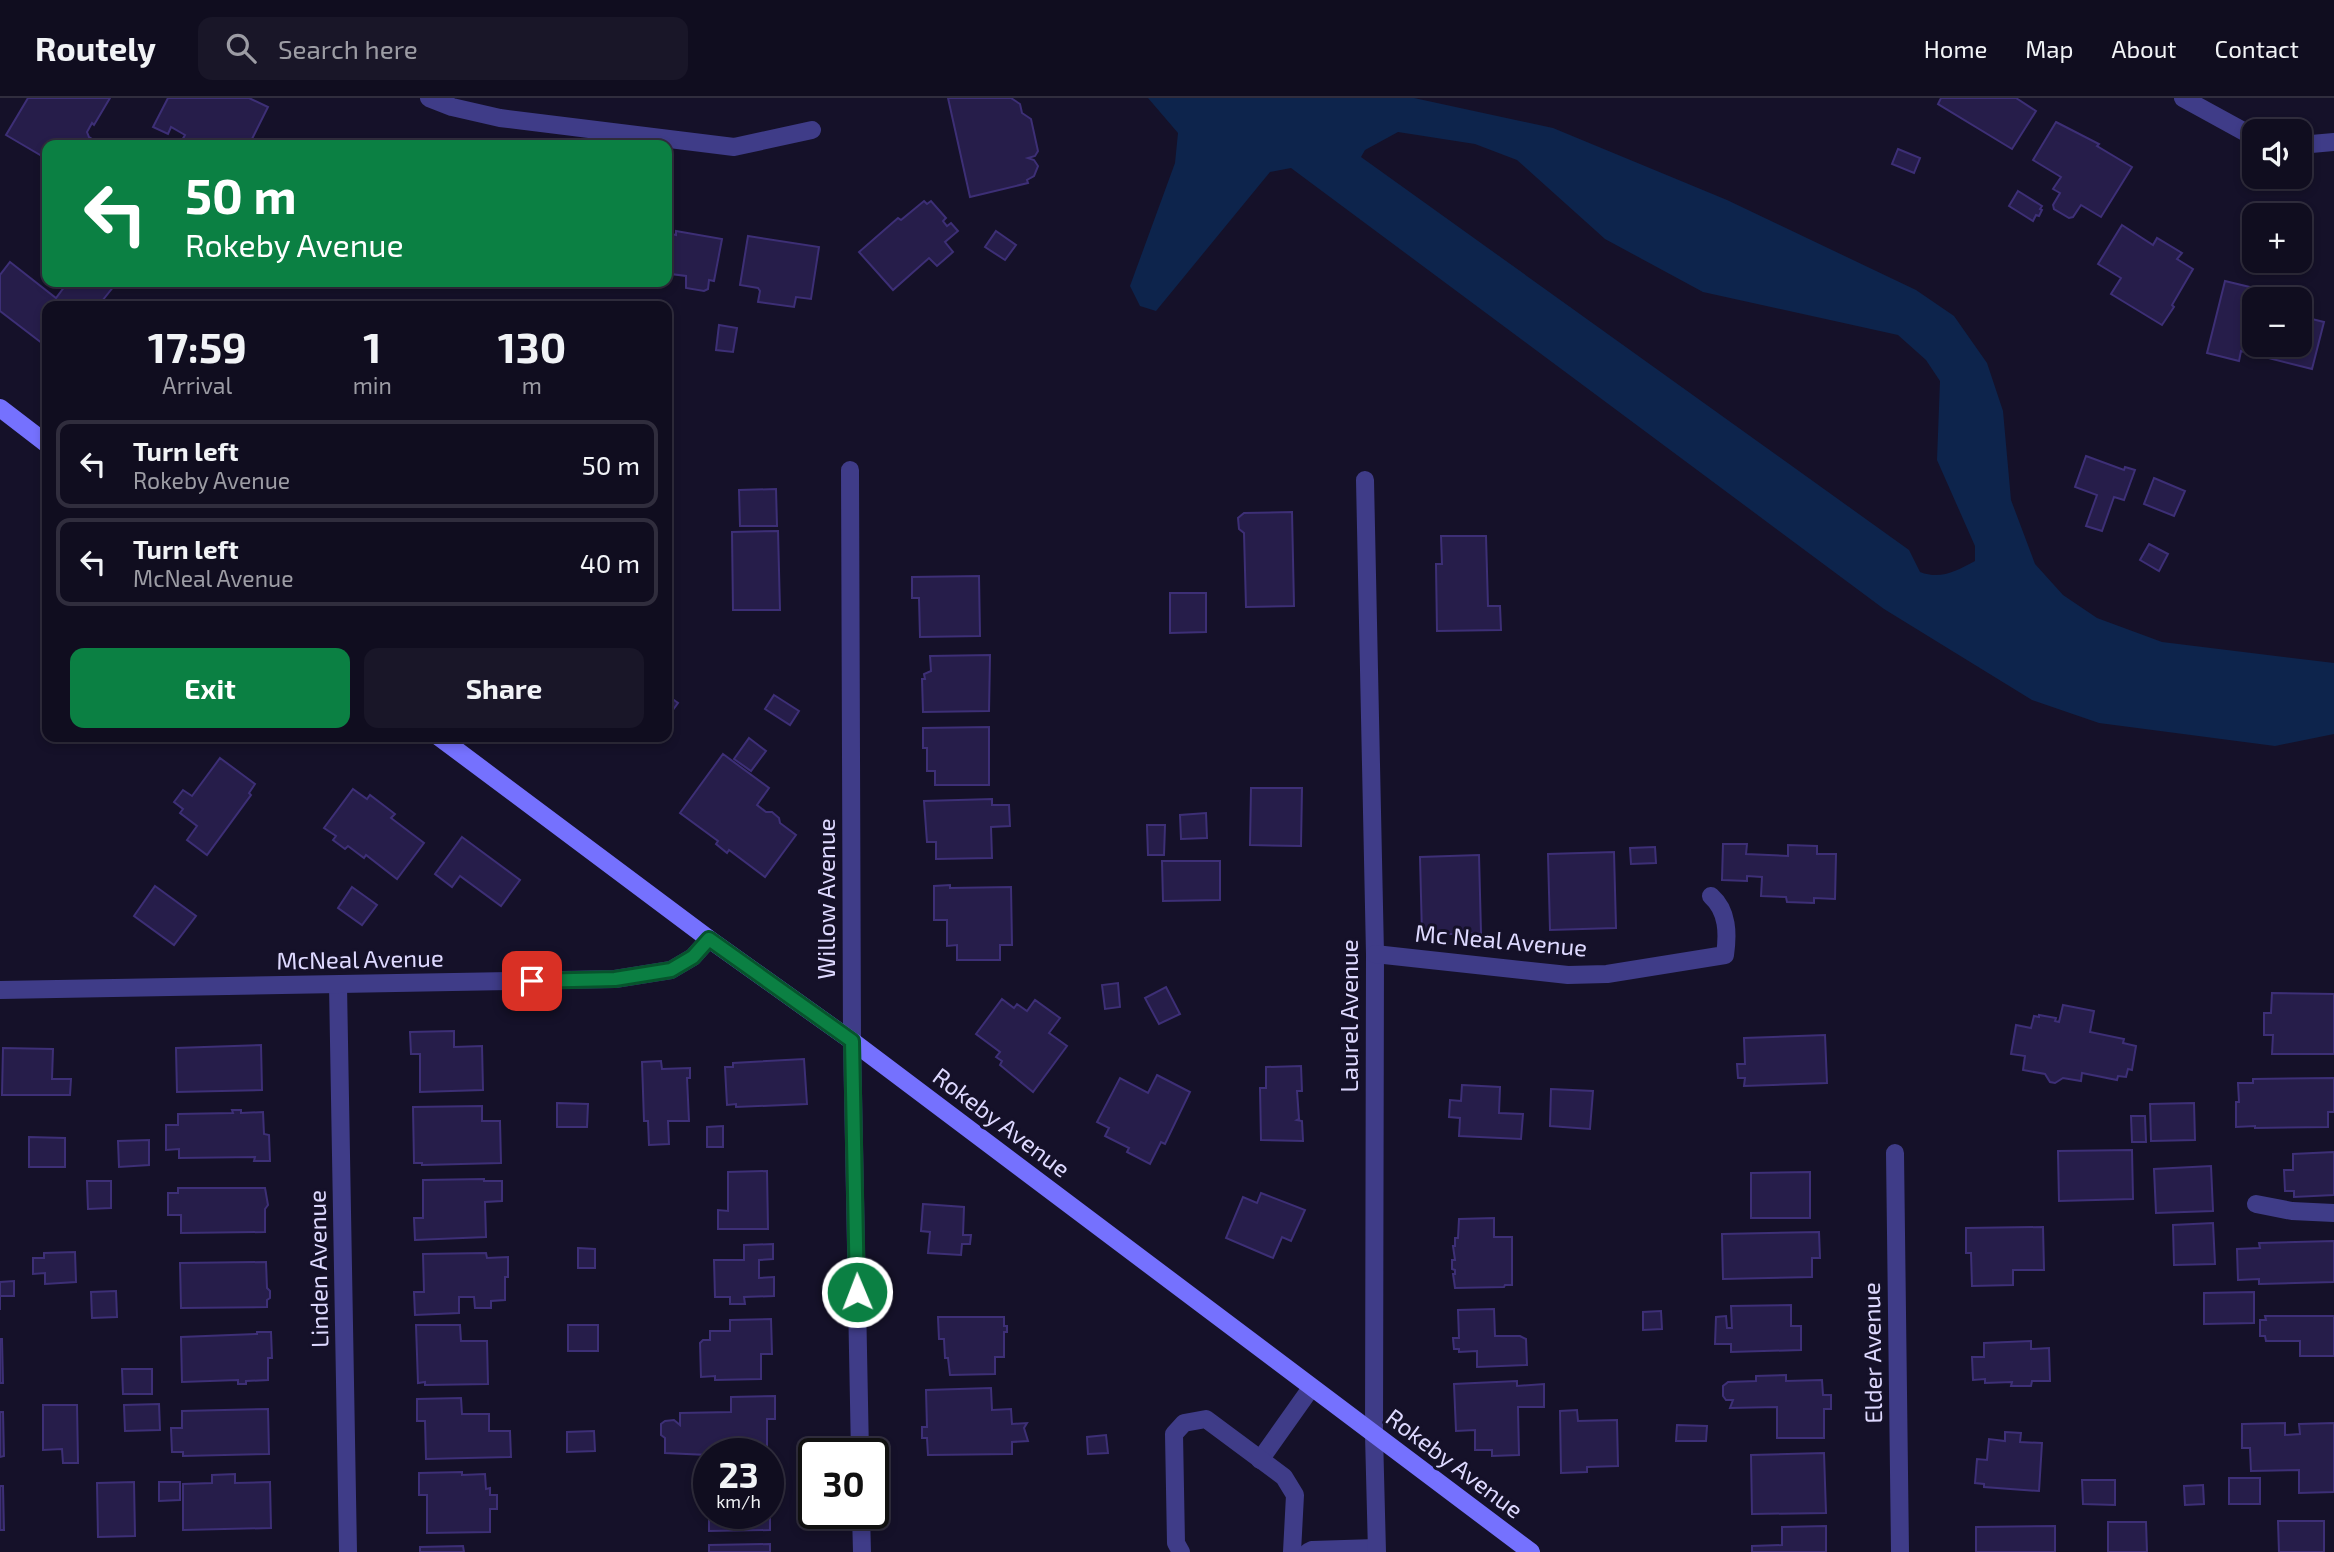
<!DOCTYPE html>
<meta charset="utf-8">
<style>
:root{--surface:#100d1f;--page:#191628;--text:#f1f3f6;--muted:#9c9ca4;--line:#302d3d;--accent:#0b8043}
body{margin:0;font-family:"Exo 2",sans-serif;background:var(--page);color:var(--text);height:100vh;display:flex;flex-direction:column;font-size:26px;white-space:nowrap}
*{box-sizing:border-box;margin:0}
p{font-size:23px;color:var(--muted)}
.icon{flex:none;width:38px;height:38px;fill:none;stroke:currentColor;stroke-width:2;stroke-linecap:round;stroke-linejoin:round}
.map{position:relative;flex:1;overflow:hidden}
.side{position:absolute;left:42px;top:203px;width:630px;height:441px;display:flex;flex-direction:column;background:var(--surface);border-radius:14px;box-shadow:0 4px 10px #0003,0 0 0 2px var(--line)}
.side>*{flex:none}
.banner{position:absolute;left:42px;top:42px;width:630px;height:147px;border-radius:14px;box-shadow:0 4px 10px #0003,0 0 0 2px var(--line);background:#0b8043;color:#fff;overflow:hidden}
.controls{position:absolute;left:2242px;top:21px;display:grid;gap:14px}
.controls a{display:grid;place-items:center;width:70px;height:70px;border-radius:14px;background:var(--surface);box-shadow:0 4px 10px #0003,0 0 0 2px var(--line);font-size:35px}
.speed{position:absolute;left:693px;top:1340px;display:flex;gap:14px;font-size:35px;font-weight:700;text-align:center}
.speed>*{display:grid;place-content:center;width:91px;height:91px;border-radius:50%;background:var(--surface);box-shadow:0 4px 10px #0003,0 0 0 2px var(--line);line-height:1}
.speed small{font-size:18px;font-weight:400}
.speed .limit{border:4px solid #111;border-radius:10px;background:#fff;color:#111}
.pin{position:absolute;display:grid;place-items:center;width:60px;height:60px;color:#fff;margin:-30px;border-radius:14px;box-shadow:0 4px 10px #0006}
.me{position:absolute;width:77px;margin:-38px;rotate:359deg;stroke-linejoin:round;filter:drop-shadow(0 0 5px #0008)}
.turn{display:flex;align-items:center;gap:24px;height:147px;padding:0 28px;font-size:32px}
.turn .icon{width:91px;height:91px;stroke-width:2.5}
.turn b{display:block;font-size:49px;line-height:60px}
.eta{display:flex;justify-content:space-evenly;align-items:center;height:119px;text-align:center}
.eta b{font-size:42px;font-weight:700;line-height:49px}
.action{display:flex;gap:14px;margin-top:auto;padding:14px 28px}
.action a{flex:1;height:80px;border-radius:14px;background:var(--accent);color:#fff;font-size:28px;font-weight:700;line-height:80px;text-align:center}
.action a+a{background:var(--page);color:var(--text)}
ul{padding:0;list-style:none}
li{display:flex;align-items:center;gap:21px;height:88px;margin:0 14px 10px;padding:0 14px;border:4px solid var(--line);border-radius:14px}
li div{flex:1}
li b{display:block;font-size:26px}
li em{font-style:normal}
header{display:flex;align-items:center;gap:42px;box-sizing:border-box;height:98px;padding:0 35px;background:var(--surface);border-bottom:2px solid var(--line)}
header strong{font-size:33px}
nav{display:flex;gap:38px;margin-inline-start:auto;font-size:24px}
.search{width:490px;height:63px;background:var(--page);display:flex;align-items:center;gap:18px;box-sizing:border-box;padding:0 24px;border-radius:14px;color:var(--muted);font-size:26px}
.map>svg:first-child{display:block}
.water{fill:#0d244c;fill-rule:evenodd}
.building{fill:#261d4a;stroke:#3d2f76;stroke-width:2}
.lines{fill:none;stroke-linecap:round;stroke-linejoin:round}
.lane{stroke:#3f3c88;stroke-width:18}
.street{stroke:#3f3c88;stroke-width:18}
.secondary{stroke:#7571fe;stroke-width:18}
.route-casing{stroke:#07532c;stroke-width:18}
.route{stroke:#0b8043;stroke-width:12}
.labels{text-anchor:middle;stroke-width:6;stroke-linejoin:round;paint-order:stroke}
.street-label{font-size:24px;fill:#ded9ff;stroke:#151129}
</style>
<header>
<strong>Routely</strong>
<div class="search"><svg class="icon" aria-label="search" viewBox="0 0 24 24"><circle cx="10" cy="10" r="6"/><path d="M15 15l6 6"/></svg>Search here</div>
<nav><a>Home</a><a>Map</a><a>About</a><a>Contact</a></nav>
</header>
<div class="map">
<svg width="2334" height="1454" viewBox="0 0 2334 1454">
<rect width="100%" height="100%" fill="#151129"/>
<path class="water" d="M1148 0H1414L1553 30 1727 102 1916 192 1954 218 1987 265 2003 313 2011 402 2035 466 2063 497 2097 520 2162 544 2334 565V636L2275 648 2099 625 2032 602 1884 511 1291 70 1270 74 1156 213 1140 208 1130 188 1175 65 1178 35ZM1398 34 1475 46 1517 62 1605 141 1703 194 1898 237 1926 262 1940 283 1937 362 1975 448V463C1956 473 1941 482 1920 474L1909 452 1361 59 1365 52Z"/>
<g class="building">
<polygon points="28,0 110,0 94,27 92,25 87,34 89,39 102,47 47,47 47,61 6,37"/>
<polygon points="168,0 249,0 268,9 249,47 179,47 185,37 171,29 168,36 153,29"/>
<polygon points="948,0 1011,0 1020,6 1022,15 1031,21 1038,53 1035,58 1028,60 1034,62 1038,68 1034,78 1027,82 1028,85 970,99"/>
<polygon points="1941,0 2016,0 2036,13 2012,51 1938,6"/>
<polygon points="2056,24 2099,46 2097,48 2132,69 2101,119 2081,107 2073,119 2069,120 2054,111 2053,107 2060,95 2053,91 2061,79 2033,62"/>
<polygon points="1898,51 1920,60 1914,75 1892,66"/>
<polygon points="2018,93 2042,108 2040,111 2042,112 2039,118 2036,117 2033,123 2009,108"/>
<polygon points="924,103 927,106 931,103 946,120 943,123 947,128 951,125 958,133 945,144 953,154 937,168 929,160 893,192 859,154 898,120 901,122"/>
<polygon points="2122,127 2153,147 2157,140 2182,155 2177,161 2193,171 2172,207 2174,209 2162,227 2111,196 2121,180 2098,166"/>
<polygon points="676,133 722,141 714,183 709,182 708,191 704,193 686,190 686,178 671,176 671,174 667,173 667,135 676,137"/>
<polygon points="996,133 1016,147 1005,162 985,149"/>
<polygon points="748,138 819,149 811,201 796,199 794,209 758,204 760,193 758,190 740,187"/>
<polygon points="10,164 56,200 68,184 108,184 114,188 98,208 47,208 47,249 0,213 0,177"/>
<polygon points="2225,183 2258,191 2254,201 2254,247 2300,247 2300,218 2324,224 2312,271 2241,253 2239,263 2207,255"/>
<polygon points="719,227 737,230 733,254 716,252"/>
<polygon points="2086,358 2124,372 2125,369 2135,372 2124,402 2114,399 2102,433 2086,428 2097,397 2075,389"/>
<polygon points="2154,380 2185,393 2174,418 2144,406"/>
<polygon points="776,391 777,428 740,428 739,392"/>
<polygon points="1292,414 1294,508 1246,509 1244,435 1239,431 1238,420 1244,415"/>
<polygon points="778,433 780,512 733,512 732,434"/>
<polygon points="1441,438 1486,438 1488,508 1500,508 1501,532 1437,533 1436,466 1442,466"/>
<polygon points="2149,446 2168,456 2159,473 2140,462"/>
<polygon points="979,478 980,538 920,539 919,500 912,500 912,479"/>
<polygon points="1170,495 1206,495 1206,534 1170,535"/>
<polygon points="990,557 989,613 923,614 922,581 925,581 924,576 931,573 930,558"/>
<polygon points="667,597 678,605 667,620"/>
<polygon points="774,597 799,613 790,627 765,611"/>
<polygon points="989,629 989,687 935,687 935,673 927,673 927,650 923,650 923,630"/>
<polygon points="749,640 766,653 751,673 734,661"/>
<polygon points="723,656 769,690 757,707 766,714 772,714 779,720 780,725 796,737 765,779 729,752 727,755 716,746 718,743 680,715"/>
<polygon points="220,660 255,686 249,695 251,697 207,757 187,742 197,728 180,715 183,711 174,704 183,692 192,698"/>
<polygon points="1251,690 1302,690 1301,748 1250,747"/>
<polygon points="353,691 367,701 370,697 395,716 391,720 424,745 397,781 366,757 364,760 348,748 345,751 333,742 336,738 324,730"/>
<polygon points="992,701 992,707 1009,707 1010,728 991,729 992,760 936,761 936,744 927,744 924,703"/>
<polygon points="1206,715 1207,740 1181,741 1180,717"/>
<polygon points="1147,727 1165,727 1164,757 1148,757"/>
<polygon points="462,739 520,782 501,808 460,778 452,789 435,776"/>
<polygon points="1723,746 1747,746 1746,756 1788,758 1788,747 1817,748 1817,756 1836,756 1835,801 1814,800 1814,805 1787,804 1786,799 1761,798 1762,779 1747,778 1747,783 1722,782"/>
<polygon points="1655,749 1656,765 1631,766 1630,750"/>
<polygon points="1614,754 1616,830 1550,832 1548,756"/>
<polygon points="1479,757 1481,835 1422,837 1420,759"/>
<polygon points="1162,763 1220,763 1220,802 1163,803"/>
<polygon points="950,787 950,790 1011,789 1012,847 1000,847 1000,862 957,862 957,847 947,848 947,822 934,822 934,788"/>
<polygon points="155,788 196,818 174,847 134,818"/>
<polygon points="352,789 377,807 362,827 338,810"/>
<polygon points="1118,885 1120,909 1105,911 1102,887"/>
<polygon points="1166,889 1180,916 1159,926 1145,900"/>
<polygon points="2272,895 2334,896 2334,956 2272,956 2273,937 2264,937 2264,915 2271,915"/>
<polygon points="1002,901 1014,910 1017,906 1027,913 1035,902 1060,920 1049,935 1067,948 1033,994 1000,967 1002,963 996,959 1000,954 976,936"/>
<polygon points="2063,907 2094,913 2090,934 2124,941 2123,945 2136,948 2132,972 2128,971 2126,979 2118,978 2117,982 2082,975 2081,983 2063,980 2055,985 2050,984 2045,976 2023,972 2025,958 2011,956 2016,927 2031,930 2034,918 2039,919 2039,917 2056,920 2055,923 2059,924"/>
<polygon points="454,933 454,949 482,948 483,992 420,994 420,956 411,956 410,934"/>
<polygon points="1825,937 1827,985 1744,988 1745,980 1738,980 1737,966 1745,966 1744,940"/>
<polygon points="261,947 262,992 177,994 176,950"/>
<polygon points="3,950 53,951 52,981 71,981 70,997 2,997"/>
<polygon points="804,961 807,1006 736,1009 736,1006 727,1007 725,969 733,969 733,965"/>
<polygon points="661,963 662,971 690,970 690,980 687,980 689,1023 668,1023 669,1046 649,1047 648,1023 644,1023 642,964"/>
<polygon points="1301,968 1302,993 1297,993 1299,1021 1297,1022 1302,1023 1303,1043 1261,1042 1260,990 1266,990 1266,969"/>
<polygon points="1157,977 1190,994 1165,1046 1161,1044 1150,1066 1127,1054 1129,1050 1105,1038 1109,1030 1097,1024 1120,980 1148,995"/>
<polygon points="2334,980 2334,1014 2328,1014 2328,1029 2255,1030 2255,1028 2236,1029 2236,1004 2239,1004 2238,985 2253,985 2253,981"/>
<polygon points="1462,987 1500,989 1499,1015 1523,1016 1521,1041 1459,1038 1460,1020 1449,1019 1450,1002 1461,1003"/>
<polygon points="1551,991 1593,993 1590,1031 1550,1028"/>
<polygon points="557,1005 588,1006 587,1029 557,1029"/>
<polygon points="2194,1005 2195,1042 2151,1043 2150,1006"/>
<polygon points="482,1008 482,1023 500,1023 501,1065 422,1067 422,1065 414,1065 413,1009"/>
<polygon points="232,1012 241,1012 241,1015 263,1014 264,1036 269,1037 270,1063 254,1063 255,1059 179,1060 179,1051 166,1052 166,1027 178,1027 178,1016 233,1015"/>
<polygon points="2131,1018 2145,1018 2146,1044 2132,1044"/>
<polygon points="723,1028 723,1049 707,1049 707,1029"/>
<polygon points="29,1039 65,1040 65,1069 29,1069"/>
<polygon points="149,1042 149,1067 119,1069 118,1043"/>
<polygon points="2132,1052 2133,1101 2059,1103 2058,1053"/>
<polygon points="2334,1054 2334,1097 2294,1099 2294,1093 2285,1093 2284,1072 2293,1072 2293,1056"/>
<polygon points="2211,1068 2213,1113 2156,1115 2154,1071"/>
<polygon points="767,1073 768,1131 718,1131 718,1112 728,1113 728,1074"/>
<polygon points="1810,1074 1810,1120 1751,1120 1751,1075"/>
<polygon points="484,1081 484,1083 502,1083 502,1103 485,1104 486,1139 415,1142 414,1120 423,1120 423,1082"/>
<polygon points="87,1083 111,1083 111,1110 88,1111"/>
<polygon points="178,1090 265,1090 268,1107 265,1111 265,1134 181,1135 181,1117 168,1117 168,1095 178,1095"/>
<polygon points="1261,1095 1305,1112 1291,1143 1282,1139 1273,1160 1226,1140 1243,1099 1257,1105"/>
<polygon points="923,1106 964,1109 963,1137 971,1137 970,1146 962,1146 961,1157 928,1155 930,1134 921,1133"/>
<polygon points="1494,1120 1494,1139 1512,1139 1512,1187 1505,1187 1504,1189 1455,1190 1453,1176 1455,1176 1455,1172 1452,1171 1452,1162 1455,1162 1453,1148 1455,1148 1455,1140 1458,1140 1459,1121"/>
<polygon points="2213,1125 2215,1166 2174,1167 2173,1127"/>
<polygon points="2043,1129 2044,1172 2013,1172 2013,1187 1972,1188 1971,1155 1966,1155 1966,1130"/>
<polygon points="1819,1134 1820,1160 1812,1160 1812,1179 1723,1181 1722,1136"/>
<polygon points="2334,1143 2334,1184 2259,1186 2259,1181 2238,1182 2237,1151 2260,1150 2259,1145"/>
<polygon points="773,1146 773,1161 759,1162 759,1180 774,1179 774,1198 744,1199 745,1206 730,1206 730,1199 715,1199 714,1162 744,1162 744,1147"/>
<polygon points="578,1150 595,1151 595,1170 578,1170"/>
<polygon points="75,1154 76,1184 45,1186 45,1175 33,1176 33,1160 44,1160 44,1155"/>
<polygon points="486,1155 487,1160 508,1159 508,1179 505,1179 505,1202 491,1203 491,1210 475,1210 474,1199 459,1199 459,1215 415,1217 414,1194 424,1194 423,1156"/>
<polygon points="266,1164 267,1190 270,1193 270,1200 267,1202 267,1209 181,1210 180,1165"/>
<polygon points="14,1183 14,1198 0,1198 0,1212 0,1184"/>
<polygon points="116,1193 117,1219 92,1220 91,1194"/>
<polygon points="2254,1194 2254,1225 2204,1226 2204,1195"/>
<polygon points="1791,1207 1791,1228 1801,1228 1801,1252 1731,1254 1731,1246 1715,1246 1716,1219 1726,1218 1727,1230 1732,1230 1731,1208"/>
<polygon points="1494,1211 1495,1238 1520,1238 1526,1241 1527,1267 1477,1269 1477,1253 1459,1254 1459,1251 1454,1251 1453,1240 1459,1240 1458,1212"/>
<polygon points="1661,1213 1662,1231 1643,1232 1643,1214"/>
<polygon points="2265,1218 2334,1218 2334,1258 2300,1258 2300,1243 2266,1243 2265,1238 2260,1238 2260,1222 2266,1222"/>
<polygon points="938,1219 1004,1219 1004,1228 1007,1228 1007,1234 1004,1234 1004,1259 995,1259 995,1276 950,1277 948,1260 945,1260 944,1241 939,1241"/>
<polygon points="771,1221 772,1256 761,1256 761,1281 715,1282 715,1278 701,1279 700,1245 703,1242 710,1242 710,1233 730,1233 730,1222"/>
<polygon points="416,1227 460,1227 461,1243 487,1243 488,1286 425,1287 425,1284 418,1285"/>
<rect x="568" y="1227" width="30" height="26"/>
<polygon points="257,1234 271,1234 272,1260 268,1260 268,1282 246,1283 246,1286 238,1286 238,1282 182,1284 181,1239 257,1236"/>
<polygon points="0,1241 2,1241 3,1285 0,1285"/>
<polygon points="2031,1243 2031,1251 2049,1250 2050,1283 2032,1283 2031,1288 2011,1288 2012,1284 1985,1285 1985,1281 1973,1282 1972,1259 1984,1259 1984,1245"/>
<polygon points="122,1271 152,1271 152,1296 123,1296"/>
<polygon points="1786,1277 1786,1283 1822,1282 1823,1297 1831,1297 1831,1311 1824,1311 1824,1340 1777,1340 1777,1309 1730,1310 1733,1302 1726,1302 1723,1298 1723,1288 1728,1284 1756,1283 1756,1278"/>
<polygon points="1517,1283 1517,1288 1544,1286 1544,1309 1518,1309 1519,1357 1492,1358 1492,1352 1475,1352 1475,1332 1456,1333 1454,1286"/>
<polygon points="991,1290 992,1312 1011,1311 1012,1326 1027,1325 1024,1330 1028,1343 1012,1344 1012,1356 928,1357 927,1340 922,1340 922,1329 927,1329 926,1292"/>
<polygon points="775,1298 775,1321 767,1321 767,1356 709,1356 708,1359 708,1357 665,1355 665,1340 661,1337 661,1326 665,1323 674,1322 680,1327 680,1315 731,1314 731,1299"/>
<polygon points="461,1300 462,1316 489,1316 489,1333 510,1333 511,1359 426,1361 425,1323 417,1323 417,1301"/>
<polygon points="159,1306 160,1332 125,1333 124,1307"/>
<polygon points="43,1307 77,1307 78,1365 63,1365 62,1351 43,1352"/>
<polygon points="268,1311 269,1356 183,1358 183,1354 172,1354 171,1330 182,1330 182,1313"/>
<polygon points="1577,1312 1578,1323 1617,1322 1618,1368 1587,1369 1587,1374 1561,1375 1560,1313"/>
<polygon points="0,1314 3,1314 4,1358 0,1359"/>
<polygon points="2285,1325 2285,1337 2300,1336 2299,1326 2334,1325 2334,1394 2299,1395 2299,1372 2251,1373 2250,1350 2242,1350 2242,1326"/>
<polygon points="1677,1327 1707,1328 1706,1343 1676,1343"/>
<polygon points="594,1333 595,1353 567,1354 567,1334"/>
<polygon points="2005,1334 2021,1335 2020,1344 2042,1345 2039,1393 1984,1389 1984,1386 1975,1385 1977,1361 1987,1362 1989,1341 2005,1343"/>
<polygon points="1106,1337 1108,1355 1088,1356 1087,1339"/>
<polygon points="1824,1355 1826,1415 1752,1416 1751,1357"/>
<polygon points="768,1373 779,1373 779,1394 769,1394 769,1406 775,1406 775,1414 770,1414 770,1432 709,1433 709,1416 768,1416"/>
<polygon points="462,1374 462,1377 485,1376 486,1391 490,1390 490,1397 497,1397 497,1411 490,1411 490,1434 427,1435 427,1397 419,1397 419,1375"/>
<polygon points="235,1376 235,1385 270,1384 271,1430 183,1432 183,1386 212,1385 212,1377"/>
<rect x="2229" y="1380" width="31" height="26"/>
<polygon points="2082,1382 2115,1382 2115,1407 2083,1406"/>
<polygon points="134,1384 135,1438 98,1439 97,1385"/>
<polygon points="159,1384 180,1384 180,1402 159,1403"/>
<polygon points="2203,1387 2204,1406 2185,1407 2184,1388"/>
<polygon points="0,1388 3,1388 4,1432 0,1432"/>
<polygon points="2278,1423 2324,1423 2324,1454 2279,1454"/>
<polygon points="2108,1424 2146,1424 2147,1454 2108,1454"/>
<polygon points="1826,1428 1826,1454 1752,1454 1752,1448 1782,1447 1782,1429"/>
<polygon points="2055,1428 2055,1454 1976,1454 1976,1429"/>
<polygon points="770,1446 770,1454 709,1454 709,1447"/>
<polygon points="463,1448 464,1454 420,1454 420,1449"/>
</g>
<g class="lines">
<g class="lane">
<polyline points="2256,1106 2292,1113 2334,1115"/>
<polyline points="1260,1362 1311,1290"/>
<polyline points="1181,1454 1176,1445 1174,1336 1184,1325 1206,1321 1284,1379 1295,1397 1292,1454"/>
<polyline points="1308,1454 1312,1452 1376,1450"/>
</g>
<g class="street">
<polyline points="429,0 452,9 500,20 734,49 812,32"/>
<polyline points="2183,0 2254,39"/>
<polyline points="2300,47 2334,44"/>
<polyline points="850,372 852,943 860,1356"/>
<polyline points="1365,382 1375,856 1374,1337 1377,1454"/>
<path d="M1375 856 1568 877 1607 876 1725 857C1728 836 1728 813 1711 798"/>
<polyline points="338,887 348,1454"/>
<polyline points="0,892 615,881 671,872 693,859 709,841"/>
<polyline points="1895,1055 1900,1454"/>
<polyline points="861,1416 862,1454"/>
</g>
<g class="secondary">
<polyline points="0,310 47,346"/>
<polyline points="439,639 709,841 852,943 1531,1454"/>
</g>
</g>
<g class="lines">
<g class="route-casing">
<polyline id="route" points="532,883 615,881 671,872 693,859 709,841 852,943 857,1194"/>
</g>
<use href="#route" class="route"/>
</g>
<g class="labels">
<g class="street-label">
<text transform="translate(827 801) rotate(-90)" y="8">Willow Avenue</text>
<text transform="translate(1501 843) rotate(5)" y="8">Mc Neal Avenue</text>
<text transform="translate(360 862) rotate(-1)" y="8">McNeal Avenue</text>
<text transform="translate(1350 918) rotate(-90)" y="8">Laurel Avenue</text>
<text transform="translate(1001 1025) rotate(37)" y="8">Rokeby Avenue</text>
<text transform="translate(319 1171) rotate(-91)" y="8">Linden Avenue</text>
<text transform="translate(1873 1255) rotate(-91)" y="8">Elder Avenue</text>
<text transform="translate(1454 1366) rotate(37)" y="8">Rokeby Avenue</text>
</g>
</g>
</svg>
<div class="controls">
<a><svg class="icon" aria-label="sound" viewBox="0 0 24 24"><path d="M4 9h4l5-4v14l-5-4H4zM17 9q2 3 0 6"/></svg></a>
<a>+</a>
<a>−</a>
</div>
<div class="speed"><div>23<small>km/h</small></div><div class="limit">30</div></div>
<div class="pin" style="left:532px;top:883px;background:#d93025"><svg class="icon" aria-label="arrive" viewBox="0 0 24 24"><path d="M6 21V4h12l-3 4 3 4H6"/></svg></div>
<svg class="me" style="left:857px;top:1194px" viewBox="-20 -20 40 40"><circle r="17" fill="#0b8043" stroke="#fff" stroke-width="3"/><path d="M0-11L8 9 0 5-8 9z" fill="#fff"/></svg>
<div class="banner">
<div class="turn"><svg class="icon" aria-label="left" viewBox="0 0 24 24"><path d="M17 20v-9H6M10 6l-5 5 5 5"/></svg><div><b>50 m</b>Rokeby Avenue</div></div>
</div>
<section class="side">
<div class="eta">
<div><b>17:59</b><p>Arrival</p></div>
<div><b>1</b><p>min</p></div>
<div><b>130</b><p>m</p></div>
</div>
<ul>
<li><svg class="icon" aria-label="left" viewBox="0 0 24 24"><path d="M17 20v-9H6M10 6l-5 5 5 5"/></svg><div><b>Turn left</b><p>Rokeby Avenue</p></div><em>50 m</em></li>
<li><svg class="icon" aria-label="left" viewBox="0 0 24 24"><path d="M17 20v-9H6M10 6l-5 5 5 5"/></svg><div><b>Turn left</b><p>McNeal Avenue</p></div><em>40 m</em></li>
</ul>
<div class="action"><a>Exit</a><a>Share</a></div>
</section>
</div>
